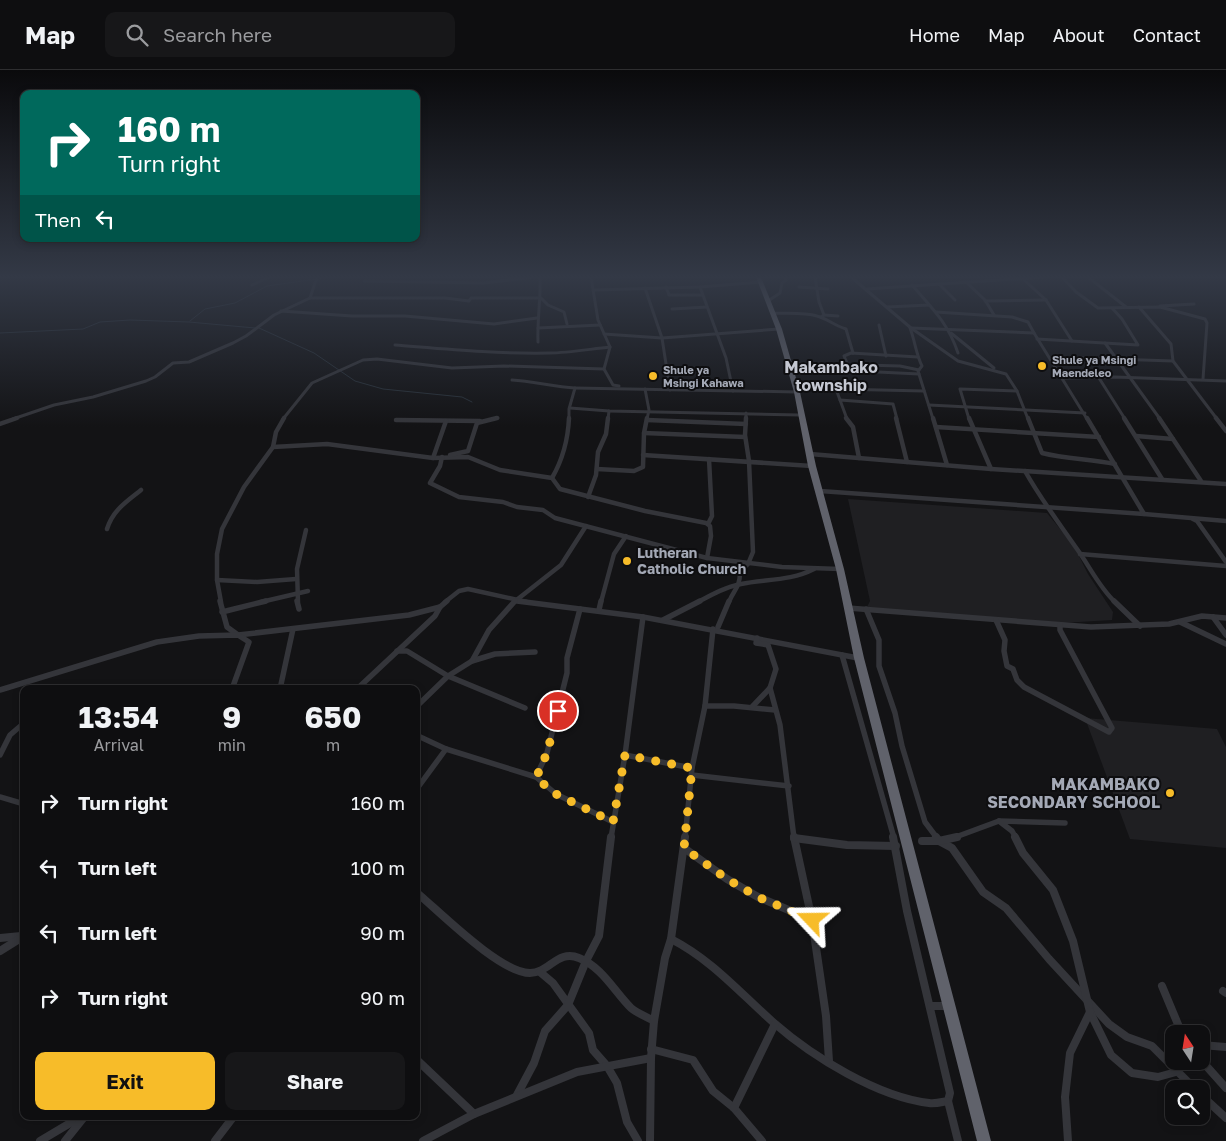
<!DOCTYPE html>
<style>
:root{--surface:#0e0e10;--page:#171719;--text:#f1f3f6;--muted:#9b9c9f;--line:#2e2e30;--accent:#f7bc29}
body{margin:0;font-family:"Golos Text",sans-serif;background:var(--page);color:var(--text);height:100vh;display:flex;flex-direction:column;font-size:19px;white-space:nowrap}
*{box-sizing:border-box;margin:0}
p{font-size:16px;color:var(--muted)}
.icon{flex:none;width:28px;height:28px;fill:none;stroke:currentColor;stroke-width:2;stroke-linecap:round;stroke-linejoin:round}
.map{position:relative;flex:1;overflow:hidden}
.drawer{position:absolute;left:20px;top:615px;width:400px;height:435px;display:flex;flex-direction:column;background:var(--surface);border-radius:10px;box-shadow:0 2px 8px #0003,0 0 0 1px var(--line)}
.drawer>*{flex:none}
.guide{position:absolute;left:20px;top:20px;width:400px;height:152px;border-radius:10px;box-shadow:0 2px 8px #0003,0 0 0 1px var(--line);background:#00695c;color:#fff;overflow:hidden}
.needle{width:32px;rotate:348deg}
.buttons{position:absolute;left:1165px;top:955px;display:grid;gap:10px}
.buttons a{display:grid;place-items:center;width:45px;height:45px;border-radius:10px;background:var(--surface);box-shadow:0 2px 8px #0003,0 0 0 1px var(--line);font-size:25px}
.pin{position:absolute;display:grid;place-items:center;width:42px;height:42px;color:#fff;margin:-21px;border:2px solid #fff;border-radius:50%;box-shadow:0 1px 5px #0007}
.me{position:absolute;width:55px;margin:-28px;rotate:293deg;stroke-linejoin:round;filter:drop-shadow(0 0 4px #0008)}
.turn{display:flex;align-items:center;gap:18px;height:105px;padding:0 15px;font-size:22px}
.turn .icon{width:65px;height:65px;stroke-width:2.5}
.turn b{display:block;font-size:35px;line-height:42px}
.then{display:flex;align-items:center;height:48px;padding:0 15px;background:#0003;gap:10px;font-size:19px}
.eta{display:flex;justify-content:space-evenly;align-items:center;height:85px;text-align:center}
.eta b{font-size:30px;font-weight:700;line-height:35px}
.action{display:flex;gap:10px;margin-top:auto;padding:10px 15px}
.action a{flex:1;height:58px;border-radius:10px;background:var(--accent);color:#111;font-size:20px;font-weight:700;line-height:58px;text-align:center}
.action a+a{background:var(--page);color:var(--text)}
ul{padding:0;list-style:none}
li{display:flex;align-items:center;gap:15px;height:65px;padding:0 15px}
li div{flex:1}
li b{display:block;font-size:19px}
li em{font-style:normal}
header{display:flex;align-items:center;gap:30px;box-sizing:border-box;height:70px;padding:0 25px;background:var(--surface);border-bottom:1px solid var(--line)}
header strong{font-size:24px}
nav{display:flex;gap:28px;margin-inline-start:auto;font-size:18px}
.search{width:350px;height:45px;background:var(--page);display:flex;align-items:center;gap:12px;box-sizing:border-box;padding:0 18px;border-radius:10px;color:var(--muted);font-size:19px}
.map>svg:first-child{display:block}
.built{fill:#1f1f22}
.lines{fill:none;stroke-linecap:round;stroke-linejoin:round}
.stream{stroke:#293139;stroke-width:1}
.street-far3{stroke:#34353a;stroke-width:3}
.street-far2{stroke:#34353a;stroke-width:4.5}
.street-far1{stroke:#34353a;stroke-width:5.5}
.street{stroke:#34353a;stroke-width:8}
.highway{fill:#60626b;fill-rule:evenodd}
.route{stroke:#f7bc29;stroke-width:9;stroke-dasharray:0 16.2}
.poi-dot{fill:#f7bc29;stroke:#0e0e10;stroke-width:2}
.labels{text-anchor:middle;stroke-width:4;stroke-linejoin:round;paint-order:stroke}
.far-poi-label{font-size:11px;font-weight:bold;fill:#a4a9b6;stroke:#0e0e10;text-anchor:start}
.poi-label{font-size:14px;font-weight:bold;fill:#a4a9b6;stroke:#0e0e10;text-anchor:start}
.far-district-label{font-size:16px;font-weight:bold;fill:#c5c8d2;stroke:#0e0e10}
.near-poi-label{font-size:16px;font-weight:bold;fill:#a4a9b6;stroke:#0e0e10;text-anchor:end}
</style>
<header>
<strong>Map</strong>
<div class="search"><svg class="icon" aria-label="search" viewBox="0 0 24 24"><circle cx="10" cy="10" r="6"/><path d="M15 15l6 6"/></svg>Search here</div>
<nav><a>Home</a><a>Map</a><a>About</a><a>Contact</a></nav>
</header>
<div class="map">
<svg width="1226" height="1071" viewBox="0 0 1226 1071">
<rect width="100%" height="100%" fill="#131315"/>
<g class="built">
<polygon points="848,429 1047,443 1074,476 1088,504 1113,542 1112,550 1045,554 866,539 870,531"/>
<polygon points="1085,648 1217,659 1226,677 1226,778 1130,769"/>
</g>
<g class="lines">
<g class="stream">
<polyline points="190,251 205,239 235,233 267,216 331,207"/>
<polyline points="259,258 314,283 355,311 383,319 462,327 472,332"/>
<polyline points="0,263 83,259 100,252 130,250 189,252 255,258"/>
</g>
<g class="street-far3">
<polyline points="591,207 598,250 610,277 604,299 613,315 619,316"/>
<polyline points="815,207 819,232 824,245 821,247"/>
<polyline points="851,207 911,258 958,291 1006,304 1017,321 1028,349"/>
<polyline points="1062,207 1076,222 1098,238 1160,237 1205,249 1207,253 1203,309"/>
<polyline points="1088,207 1126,237"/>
<polyline points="1022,208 1046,230 1072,271"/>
<polyline points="364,211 484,213 534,207"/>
<polyline points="966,212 985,230 994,245"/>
<polyline points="939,214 955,230"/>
<polyline points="252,215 269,207"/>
<path d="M912 215C932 238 948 253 958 283"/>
<polyline points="666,217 669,225 702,225"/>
<polyline points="700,217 726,288 733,321"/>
<polyline points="799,217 828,219"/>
<polyline points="645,218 662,268 670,320"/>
<polyline points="867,219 1044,207"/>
<polyline points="594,220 700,217 761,212"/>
<polyline points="310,228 317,207"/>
<polyline points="768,231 780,223 782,213 786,210 786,207"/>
<polyline points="985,231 1046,230"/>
<polyline points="1160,236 1194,234"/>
<polyline points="887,237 929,235"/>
<polyline points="1139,237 1171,274 1173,291 1217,349"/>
<polyline points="672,239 707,237"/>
<polyline points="281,241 352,246 405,246 494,254 537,248"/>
<polyline points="936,242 1012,247 1028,252 1034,263"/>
<path d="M773 243C787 244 804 242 817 246 828 249 833 255 846 259L853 283"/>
<polyline points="824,245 838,246"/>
<polyline points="879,255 886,286"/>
<polyline points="538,258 600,255"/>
<path d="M910 258C915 271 916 284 922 296L918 301 933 349"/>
<polyline points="911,258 1034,263 1087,349"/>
<polyline points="951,263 994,298"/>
<polyline points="604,264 662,268 779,259"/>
<polyline points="1037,269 1138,275 1122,249 1112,238"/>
<path d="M538 272C537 250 541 229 540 207"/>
<polyline points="1105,273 1160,349"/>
<path d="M395 275C446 279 497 284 549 283 569 283 590 279 610 277"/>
<polyline points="1053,287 1173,291"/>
<polyline points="789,293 844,295 847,293 844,286 851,283 918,287"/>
<polyline points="864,295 900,296 919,300"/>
<polyline points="878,302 919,304"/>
<polyline points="1063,308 1115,307 1226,311"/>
<polyline points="1099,308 1125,349"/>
<path d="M512 310C533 311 554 317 575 318L569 339V349"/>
<polyline points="575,318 797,322"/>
<polyline points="645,319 649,340 647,349"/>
<polyline points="840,330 836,319 924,321"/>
<polyline points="929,335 1085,343"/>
<polyline points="570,338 609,341 800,345"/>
<polyline points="13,349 54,335 93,327 146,311 155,307 173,293 189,292 233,273 246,266 274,245 310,228 445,228 469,231 471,228 541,228 548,235 564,242 567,254"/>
<polyline points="283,349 312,313 363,290 377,289 452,298 504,296 604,299"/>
<polyline points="492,349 498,348"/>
<polyline points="608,349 609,341"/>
<polyline points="746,349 746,343"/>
<polyline points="847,349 840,330 893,334 897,349"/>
<polyline points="969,349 960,319 1017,321"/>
</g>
<g class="street-far2">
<polyline points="846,348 853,357 859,388"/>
<polyline points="896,348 907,392"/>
<polyline points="933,348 947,395"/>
<polyline points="969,348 991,399"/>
<path d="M1028 348 1042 383C1066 389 1091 389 1115 394"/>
<polyline points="1124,348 1162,409"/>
<polyline points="1159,348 1201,411"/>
<polyline points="1216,348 1226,361"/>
<polyline points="396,350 480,351"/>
<polyline points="647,350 746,354"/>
<polyline points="0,354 17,348"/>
<polyline points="936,357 1099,367"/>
<polyline points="644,363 745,367"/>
<polyline points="1136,366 1173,369"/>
<polyline points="273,377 327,374 433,388 468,387 500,400 552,408 560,419 645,441 706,453 710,456 711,466 707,488"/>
<polyline points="810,384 991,399 1226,414"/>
<polyline points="450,385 468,381 477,353 497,348"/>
<polyline points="643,385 812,396"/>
<polyline points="442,387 440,396 430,413 459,427 503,432 517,437 543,440 555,448 707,488 782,497 840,499"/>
<polyline points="433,388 446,351"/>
<polyline points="597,399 634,401 643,397 644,363 647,348"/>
<path d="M1025 401C1040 428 1059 453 1077 479 1090 497 1099 517 1115 532"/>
<path d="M552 408C563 389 568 370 569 348"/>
<polyline points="820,421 1144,444 1087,348"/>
<polyline points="588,427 596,405 598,382 606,364 608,348"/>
<polyline points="1144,444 1226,451"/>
<polyline points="1193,449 1197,451 1226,492"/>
<polyline points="708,454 712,446 709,389"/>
<path d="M107 459C113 440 126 432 141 420"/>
<polyline points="1080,484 1226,496"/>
<polyline points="217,510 257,512 296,509"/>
<polyline points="221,532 217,510 217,484 222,459 244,417 273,377 276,362 284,348"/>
<polyline points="261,532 308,521"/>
<polyline points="298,532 297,499 306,460"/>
<polyline points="445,532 459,521 468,519 527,532"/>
<polyline points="514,532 561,495 586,456"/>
<polyline points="601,532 614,484 626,466"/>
<path d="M698 532C711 525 725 517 741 514 766 509 791 511 814 499"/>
<path d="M729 532C734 519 740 518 740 502L748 494 753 482 749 391 745 365 746 348"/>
</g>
<g class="street-far1">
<polyline points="220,531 227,557 238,565 409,545 440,537 447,531"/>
<polyline points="297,531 299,539"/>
<polyline points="517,531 643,547 858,588"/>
<polyline points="1114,531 1140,556"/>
<polyline points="848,538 1091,557 1169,554 1202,546 1226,548"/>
<polyline points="866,539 879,570 879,596 895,643 902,676 925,752 937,768"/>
<polyline points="599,540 601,531"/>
<polyline points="222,542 266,531"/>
<polyline points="1213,547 1226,565"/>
<polyline points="663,550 700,531"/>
<polyline points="996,550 1005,570 1004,581 1007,596 1013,599 1017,610 1024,617 1109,662 1112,658 1060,560 1060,555"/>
<polyline points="1180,552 1226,574"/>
<polyline points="718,557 729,531"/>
<polyline points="757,568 756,573 768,575 776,599 770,618 780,655 794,768"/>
<polyline points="397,581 407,581 448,606 525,638"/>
<polyline points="842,585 894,768"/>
<polyline points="472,591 495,584 535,582"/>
<polyline points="280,619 293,559"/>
<polyline points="357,619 435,546 440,537"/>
<polyline points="0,620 157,572 199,566 238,565 249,572 232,619"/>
<polyline points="705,636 734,636 775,640"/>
<polyline points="416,637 448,606 472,591 489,560 515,531"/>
<polyline points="752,637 770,618"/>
<polyline points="416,665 446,679 536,707 556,724 613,752"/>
<polyline points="0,685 10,665 24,653"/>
<polyline points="625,685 692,698"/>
<polyline points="692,705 789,716"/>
<polyline points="536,707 547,683 567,603 567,588 580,539"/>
<polyline points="416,720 446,679"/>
<polyline points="0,727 24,734"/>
<polyline points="999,751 1012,761 1016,768"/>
<polyline points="611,768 625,685 643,547"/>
<polyline points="685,768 692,698 705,636 713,559"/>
<polyline points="953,768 999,751 1065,753"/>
</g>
<g class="street">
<polyline points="794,767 812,850 826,946 829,991"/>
<polyline points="936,767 939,771 952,778 983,822 1006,838 1049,889 1109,954 1127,967 1152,976 1195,1019"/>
<polyline points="1015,767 1023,783 1053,820 1073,871 1090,942 1111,985 1132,1003 1158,1007 1176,1002 1185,991"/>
<polyline points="794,768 847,775 896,776"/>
<polyline points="922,771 939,771 957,767"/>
<polyline points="684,778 727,809 758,827 812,850"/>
<path d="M416 822C440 842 500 903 530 903 549 903 558 879 579 888 602 897 614 921 631 938 637 943 647 947 654 951"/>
<polyline points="0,868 21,866"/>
<path d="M671 869C712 890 740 923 774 953 813 987 878 1027 929 1033 935 1034 942 1032 948 1031L950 1023 907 841 893 767"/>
<polyline points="0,881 24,866"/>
<polyline points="540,902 553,913 589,963 593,980 607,996 617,1013 627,1052 638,1071"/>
<polyline points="1162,916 1182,964"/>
<polyline points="1223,921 1226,923"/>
<polyline points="931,936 947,936"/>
<polyline points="1201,975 1226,977"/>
<polyline points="651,979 693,990 713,1021 734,1038 762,1071"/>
<polyline points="416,989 474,1044"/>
<polyline points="1201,990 1226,1018"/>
<polyline points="517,1025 534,993 545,961 568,935 586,891 599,866 611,767"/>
<polyline points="1201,1025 1226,1048"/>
<polyline points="948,1031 958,1071"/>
<polyline points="734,1038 775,954"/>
<polyline points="40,1071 82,1046"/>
<polyline points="65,1071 85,1046"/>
<polyline points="215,1071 234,1046"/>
<polyline points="423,1071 474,1044 577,1002 651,988"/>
<polyline points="650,1071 651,988 654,951 665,888 671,869 685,767"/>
<polyline points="1068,1071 1065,1027 1070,983 1090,942"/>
</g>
<polygon class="highway" points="756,207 761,207 782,259 800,322 816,396 844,499 864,588 991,1071 977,1071 854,588 836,499 808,396 794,322 776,259"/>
</g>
<linearGradient id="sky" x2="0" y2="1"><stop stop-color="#0a0a0c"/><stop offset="0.58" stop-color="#333946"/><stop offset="1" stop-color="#333946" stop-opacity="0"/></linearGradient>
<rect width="1226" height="357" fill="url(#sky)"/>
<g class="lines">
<polyline class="route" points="558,641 547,683 536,708 556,724 613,752 625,685 692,698 684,778 727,809 758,827 812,850"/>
</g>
<g class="poi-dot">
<circle cx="1042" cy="296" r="5"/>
<circle cx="653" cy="306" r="5"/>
<circle cx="627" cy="491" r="5"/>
<circle cx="1170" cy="723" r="5"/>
</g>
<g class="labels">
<g class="far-poi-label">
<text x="1052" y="294">Shule ya Msingi<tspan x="1052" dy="13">Maendeleo</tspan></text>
<text x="663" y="304">Shule ya<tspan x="663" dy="13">Msingi Kahawa</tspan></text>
</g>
<g class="poi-label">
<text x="637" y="488">Lutheran<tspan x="637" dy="16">Catholic Church</tspan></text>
</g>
<g class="far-district-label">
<text x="831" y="303">Makambako<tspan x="831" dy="18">township</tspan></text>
</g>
<g class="near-poi-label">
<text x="1160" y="720">MAKAMBAKO<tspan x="1160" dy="18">SECONDARY SCHOOL</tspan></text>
</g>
</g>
</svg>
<div class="buttons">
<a><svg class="needle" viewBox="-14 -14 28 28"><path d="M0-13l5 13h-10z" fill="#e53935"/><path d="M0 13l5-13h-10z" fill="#9b9c9f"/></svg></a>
<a><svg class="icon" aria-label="search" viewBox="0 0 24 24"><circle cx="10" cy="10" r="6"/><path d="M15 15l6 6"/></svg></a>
</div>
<div class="pin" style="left:558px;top:641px;background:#d93025"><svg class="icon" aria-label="arrive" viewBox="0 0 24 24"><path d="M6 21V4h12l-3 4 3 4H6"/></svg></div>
<svg class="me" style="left:812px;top:850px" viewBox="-20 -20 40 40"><path d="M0-17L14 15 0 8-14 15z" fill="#f7bc29" stroke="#fff" stroke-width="4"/></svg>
<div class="guide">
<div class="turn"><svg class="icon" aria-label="right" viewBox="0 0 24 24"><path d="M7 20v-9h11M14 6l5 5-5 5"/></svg><div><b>160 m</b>Turn right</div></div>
<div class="then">Then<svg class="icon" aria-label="left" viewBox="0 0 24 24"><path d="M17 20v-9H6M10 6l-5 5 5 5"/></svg></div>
</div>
<section class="drawer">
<div class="eta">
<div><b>13:54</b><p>Arrival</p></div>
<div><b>9</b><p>min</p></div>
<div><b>650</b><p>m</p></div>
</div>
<ul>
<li><svg class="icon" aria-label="right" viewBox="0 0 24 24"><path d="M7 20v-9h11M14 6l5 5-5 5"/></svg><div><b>Turn right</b></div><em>160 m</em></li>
<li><svg class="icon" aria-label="left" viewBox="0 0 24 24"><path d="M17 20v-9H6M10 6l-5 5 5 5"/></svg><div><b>Turn left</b></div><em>100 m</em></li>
<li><svg class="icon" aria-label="left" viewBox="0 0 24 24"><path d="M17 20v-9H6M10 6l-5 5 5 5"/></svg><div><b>Turn left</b></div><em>90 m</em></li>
<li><svg class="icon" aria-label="right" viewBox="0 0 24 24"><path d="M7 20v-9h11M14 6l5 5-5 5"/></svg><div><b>Turn right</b></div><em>90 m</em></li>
</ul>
<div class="action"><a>Exit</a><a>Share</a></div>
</section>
</div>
